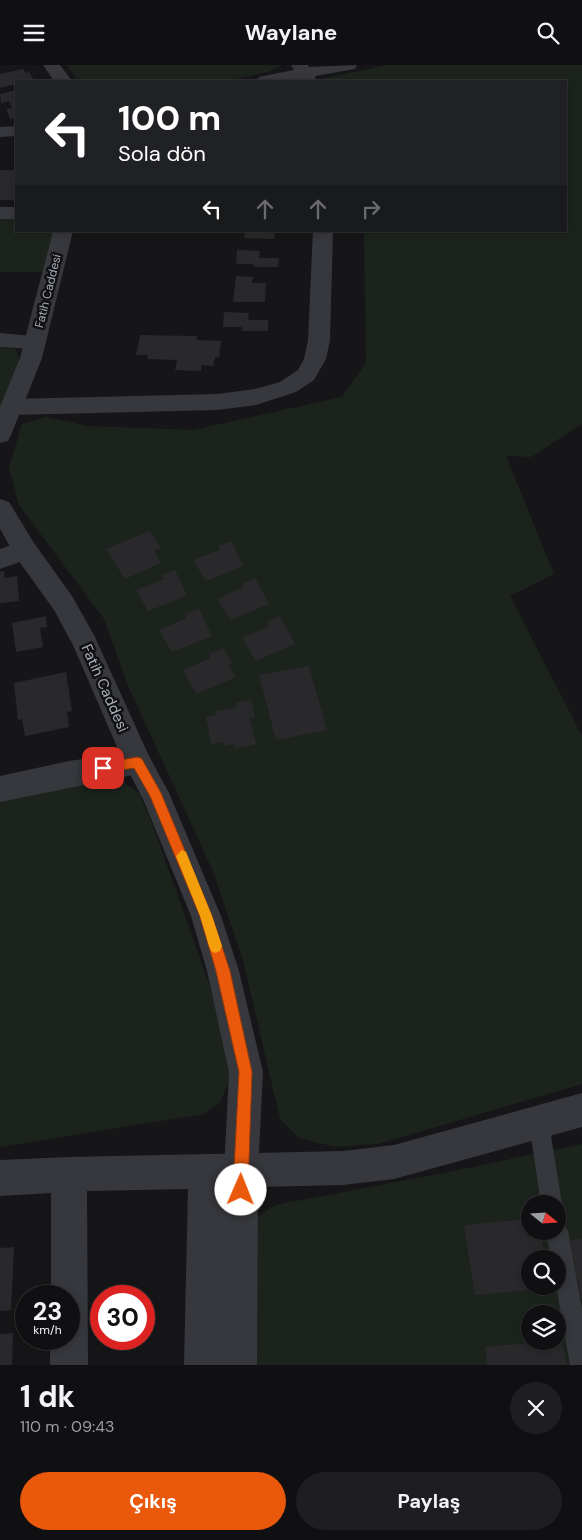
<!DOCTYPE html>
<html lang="tr">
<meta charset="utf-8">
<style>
:root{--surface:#101012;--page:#1e1e20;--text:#f1f3f6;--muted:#9c9d9f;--line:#303032;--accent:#ea580c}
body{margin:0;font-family:"DM Sans",sans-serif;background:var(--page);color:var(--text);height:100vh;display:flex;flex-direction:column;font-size:19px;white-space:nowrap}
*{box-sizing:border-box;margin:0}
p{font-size:16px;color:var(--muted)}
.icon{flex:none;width:28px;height:28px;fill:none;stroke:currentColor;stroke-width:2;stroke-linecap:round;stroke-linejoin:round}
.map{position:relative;height:1300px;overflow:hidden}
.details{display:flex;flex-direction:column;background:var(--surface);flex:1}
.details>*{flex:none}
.banner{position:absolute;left:15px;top:15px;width:552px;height:152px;border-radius:0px;box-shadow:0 2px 8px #0003,0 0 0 1px var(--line);background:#202124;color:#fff;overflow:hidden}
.needle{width:32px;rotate:108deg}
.controls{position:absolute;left:521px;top:1130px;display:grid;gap:10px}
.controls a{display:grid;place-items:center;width:45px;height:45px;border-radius:50%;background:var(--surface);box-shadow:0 2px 8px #0003,0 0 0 1px var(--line);font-size:25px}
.speed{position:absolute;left:15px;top:1220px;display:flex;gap:10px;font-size:25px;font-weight:700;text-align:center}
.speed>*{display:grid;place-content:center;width:65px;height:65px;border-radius:50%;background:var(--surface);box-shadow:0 2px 8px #0003,0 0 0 1px var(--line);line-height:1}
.speed small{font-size:12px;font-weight:400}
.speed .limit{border:8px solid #d22;background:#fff;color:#111}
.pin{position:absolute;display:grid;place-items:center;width:42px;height:42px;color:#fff;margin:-21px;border-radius:10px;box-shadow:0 2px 8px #0006}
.me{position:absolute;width:55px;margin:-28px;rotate:1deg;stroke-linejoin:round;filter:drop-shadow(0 0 4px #0008)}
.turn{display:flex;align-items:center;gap:18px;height:105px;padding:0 20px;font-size:22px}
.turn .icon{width:65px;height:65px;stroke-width:2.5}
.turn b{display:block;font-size:35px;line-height:42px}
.lanes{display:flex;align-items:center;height:48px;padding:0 20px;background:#0003;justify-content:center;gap:25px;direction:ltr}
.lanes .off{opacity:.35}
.round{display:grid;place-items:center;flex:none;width:52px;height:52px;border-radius:26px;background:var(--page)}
.headline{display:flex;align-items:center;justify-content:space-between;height:85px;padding:0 20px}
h1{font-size:30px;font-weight:700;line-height:38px}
.button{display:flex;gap:10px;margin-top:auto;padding:10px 20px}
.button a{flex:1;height:58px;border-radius:30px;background:var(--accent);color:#fff;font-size:20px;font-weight:700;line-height:58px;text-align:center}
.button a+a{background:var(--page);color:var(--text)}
header{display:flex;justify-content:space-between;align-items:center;height:65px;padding:0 20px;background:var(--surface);font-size:22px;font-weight:700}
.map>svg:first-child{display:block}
.green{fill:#1c231d;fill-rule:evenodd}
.building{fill:#29292c}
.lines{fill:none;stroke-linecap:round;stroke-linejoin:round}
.service{fill:#37383d;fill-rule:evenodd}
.minor{fill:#37383d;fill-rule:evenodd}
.tertiary{fill:#37383d;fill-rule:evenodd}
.route{fill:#ea580c;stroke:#983908}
.slow{fill:#f59e0b}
.labels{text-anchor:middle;stroke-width:5;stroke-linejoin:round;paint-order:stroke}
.far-street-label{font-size:12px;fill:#a8adb8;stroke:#111113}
.street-label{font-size:15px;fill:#a8adb8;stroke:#111113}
</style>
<header><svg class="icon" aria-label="menu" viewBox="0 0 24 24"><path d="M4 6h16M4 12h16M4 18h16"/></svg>Waylane<svg class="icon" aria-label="search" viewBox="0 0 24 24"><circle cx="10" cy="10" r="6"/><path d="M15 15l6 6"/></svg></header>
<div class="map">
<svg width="582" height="1300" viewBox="0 0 582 1300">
<rect width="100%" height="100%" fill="#161618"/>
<g class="green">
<polygon points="67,0 281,0 281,1 271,6 227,16 78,16"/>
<polygon points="387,0 582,0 582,359 531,392 506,391 554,509 510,531 582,671 582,1019 378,1079 336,1082 299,1073 280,1054 243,895 212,804 129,623 104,554 19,440 9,403 22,359 46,352 88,361 193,365 342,332 366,298 364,166 566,166 566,16 326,16 325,13"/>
<polygon points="0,153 16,153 16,166 53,166 42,207 0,207"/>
<polygon points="0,283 16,284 20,296 0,351"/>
<polygon points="106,716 125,718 139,728 152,758 209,919 226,983 230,1013 220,1038 204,1049 0,1082 0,736 71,719"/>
<path d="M582 1079V1300H246L257 1152 275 1140 449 1107ZM530 1139H558V1166H530ZM530 1194H558V1221H530ZM530 1249H558V1276H530Z"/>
</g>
<g class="building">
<polygon points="23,4 26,8 29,7 34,15 16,16 16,19 0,23 0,9"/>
<polygon points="16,25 16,52 10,54 6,44 12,43 9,36 1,38 0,29"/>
<polygon points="0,105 16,105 15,135 0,135"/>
<polygon points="245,166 275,166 274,174 244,173"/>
<polygon points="237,185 260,186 259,193 279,193 278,202 254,202 254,199 236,199"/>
<polygon points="236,211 253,212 252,218 266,218 265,237 233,237"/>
<polygon points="224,247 249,248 248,255 268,255 268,266 242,266 242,262 223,262"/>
<polygon points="140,270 197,271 197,275 221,276 219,292 215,292 213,301 202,300 201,306 175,305 177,295 147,294 148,290 136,290"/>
<polygon points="150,466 161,483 154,486 161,498 125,514 106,484"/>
<polygon points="231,476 243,501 206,516 193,495 220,485 218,481"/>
<polygon points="175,505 187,531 148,546 136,525 164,514 161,510"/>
<polygon points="4,506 5,513 17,511 19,536 0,538 0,507"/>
<polygon points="255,513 269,539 231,555 217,534 244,522 242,519"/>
<polygon points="199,544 212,571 172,587 159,565 187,553 185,549"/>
<polygon points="46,551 47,562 40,563 43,582 16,587 12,558"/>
<polygon points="280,551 295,579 256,596 242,573 269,561 267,557"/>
<polygon points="223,583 232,598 229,600 236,612 196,629 183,605 211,593 209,589"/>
<polygon points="309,601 327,665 276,675 259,610"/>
<polygon points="66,607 72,646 67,647 69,662 25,671 22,654 18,655 14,618"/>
<polygon points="251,635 255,652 250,653 256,679 236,683 234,679 224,681 223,677 211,679 206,652 216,650 215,646 237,643 236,638"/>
<polygon points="530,1154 530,1166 540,1166 545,1194 530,1194 530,1221 550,1221 550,1223 475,1230 464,1160"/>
<polygon points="582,1174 582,1233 581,1233 570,1175"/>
<polygon points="14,1182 11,1245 0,1246 0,1183"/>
<polygon points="13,1268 12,1300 0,1300 0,1269"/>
<polygon points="562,1275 567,1300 487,1300 485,1282"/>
</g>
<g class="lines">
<g class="service">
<polygon points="539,1048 546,1051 549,1058 562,1139 558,1147 558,1139 541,1139 529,1058 532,1051"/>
<polygon points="558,1156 564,1159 568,1166 582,1244 582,1300 570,1300 556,1221 558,1194 551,1194 546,1166 558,1166"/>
</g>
<g class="minor">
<polygon points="291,0 308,0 309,2 357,0 355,4 315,11 316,16 300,16 299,14 256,16 259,12 294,5"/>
<polygon points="16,61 16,71 0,72 0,62"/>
<rect x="0" y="142" width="16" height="12"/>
<polygon points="313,166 333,166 330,275 326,294 314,315 296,327 256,340 218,345 12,350 4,348 1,342 4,336 12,334 218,329 255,324 280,317 298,305 304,294 308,275"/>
<polygon points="0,268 43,272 46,277 43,282 35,284 0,282"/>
<polygon points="25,475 34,478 37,485 34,492 0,504 0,484"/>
<polygon points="138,686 148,689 152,698 148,707 0,737 0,711 69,696"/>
<polygon points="582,1028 582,1062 394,1114 343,1120 258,1122 257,1300 184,1300 188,1124 87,1126 88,1300 50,1300 50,1274 69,1274 69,1231 51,1231 51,1128 0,1131 0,1095 69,1092 343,1086 394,1080"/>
</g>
<g class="tertiary">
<polygon points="43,0 60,0 72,16 54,16"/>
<polygon points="53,166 73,166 42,293 11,370 8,376 0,378 0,342 20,293"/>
<polygon points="0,434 9,437 34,478 72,531 94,570 149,691 169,728 221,851 239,906 263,1007 258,1106 253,1118 241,1123 229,1118 224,1106 229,1007 207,906 191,851 143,734 124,698 73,580 54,545 16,492 0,464"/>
</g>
</g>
<polygon class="route" points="138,692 142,694 161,728 212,851 230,906 252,1007 248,1125 246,1130 241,1133 236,1130 233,1125 239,1007 216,906 200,851 150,731 134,703 103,708 98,703 103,698"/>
<polygon class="slow" points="182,785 186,787 212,851 222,881 220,886 215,888 211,886 209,881 200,851 176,791"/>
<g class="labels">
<g class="far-street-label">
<text transform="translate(48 226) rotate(-76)" y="4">Fatih Caddesi</text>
</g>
<g class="street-label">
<text transform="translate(105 623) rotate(66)" y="5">Fatih Caddesi</text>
</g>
</g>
</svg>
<div class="controls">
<a><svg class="needle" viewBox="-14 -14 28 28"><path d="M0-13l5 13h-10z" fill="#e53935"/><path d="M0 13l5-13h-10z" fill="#9c9d9f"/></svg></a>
<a><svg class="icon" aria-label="search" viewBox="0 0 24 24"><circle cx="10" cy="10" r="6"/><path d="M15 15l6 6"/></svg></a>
<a><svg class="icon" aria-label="layers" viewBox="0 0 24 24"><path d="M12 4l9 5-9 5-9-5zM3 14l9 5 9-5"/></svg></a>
</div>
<div class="speed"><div>23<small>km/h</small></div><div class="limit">30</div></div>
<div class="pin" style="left:103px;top:703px;background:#d93025"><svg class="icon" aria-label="arrive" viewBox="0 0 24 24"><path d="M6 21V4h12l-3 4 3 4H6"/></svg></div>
<svg class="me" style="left:241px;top:1125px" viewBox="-20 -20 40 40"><circle r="19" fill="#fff"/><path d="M0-13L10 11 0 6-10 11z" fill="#ea580c"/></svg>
<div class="banner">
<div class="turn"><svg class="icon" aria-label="left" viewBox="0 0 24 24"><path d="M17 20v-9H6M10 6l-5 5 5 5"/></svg><div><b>100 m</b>Sola dön</div></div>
<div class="lanes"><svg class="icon" aria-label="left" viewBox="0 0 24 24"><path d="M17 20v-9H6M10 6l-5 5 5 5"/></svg><svg class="icon off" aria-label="ahead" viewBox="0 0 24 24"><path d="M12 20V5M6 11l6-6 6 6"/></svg><svg class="icon off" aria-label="ahead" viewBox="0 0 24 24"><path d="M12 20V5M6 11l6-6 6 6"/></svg><svg class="icon off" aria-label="right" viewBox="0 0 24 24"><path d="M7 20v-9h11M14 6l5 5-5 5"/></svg></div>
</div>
</div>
<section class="details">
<div class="headline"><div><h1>1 dk</h1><p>110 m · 09:43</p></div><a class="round"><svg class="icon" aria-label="close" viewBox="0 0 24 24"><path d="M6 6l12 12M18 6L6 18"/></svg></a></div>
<div class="button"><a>Çıkış</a><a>Paylaş</a></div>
</section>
